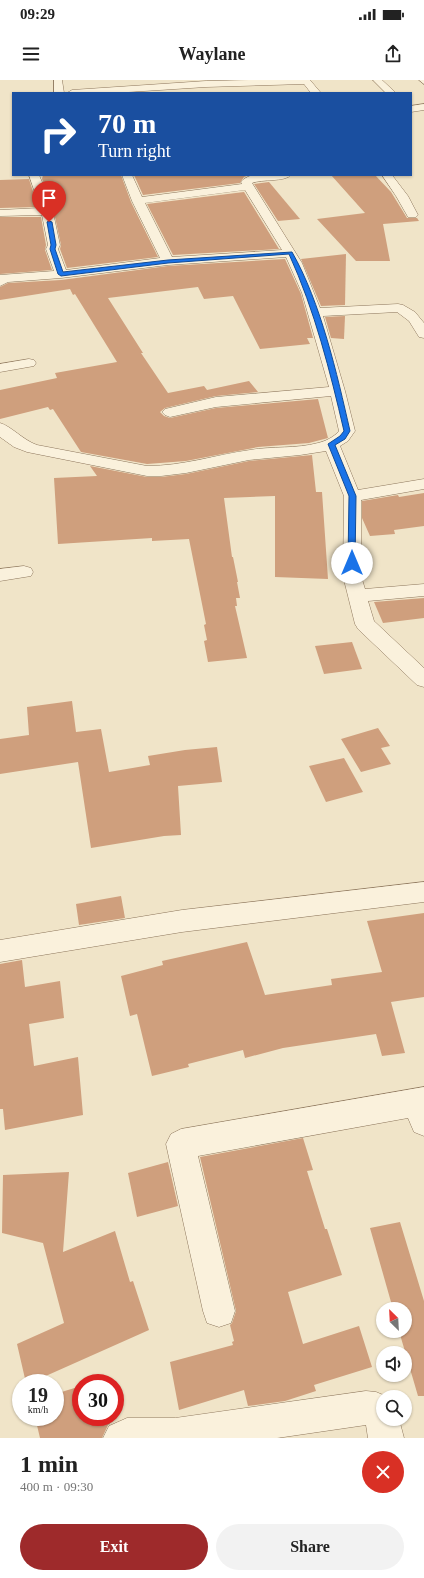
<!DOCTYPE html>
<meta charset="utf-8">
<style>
:root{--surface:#fff;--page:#f2f2f2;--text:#222;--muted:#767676;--accent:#9e2a2b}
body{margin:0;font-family:Georgia,serif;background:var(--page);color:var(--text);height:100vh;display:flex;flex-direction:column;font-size:15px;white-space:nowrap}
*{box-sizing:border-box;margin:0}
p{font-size:13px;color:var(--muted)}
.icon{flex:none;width:22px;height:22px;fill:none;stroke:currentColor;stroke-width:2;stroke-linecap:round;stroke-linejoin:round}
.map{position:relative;height:1358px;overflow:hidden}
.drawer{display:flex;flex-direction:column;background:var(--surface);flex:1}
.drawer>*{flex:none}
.guide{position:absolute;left:12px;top:12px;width:400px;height:84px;border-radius:0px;box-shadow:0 1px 3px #0004;background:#1a4fa0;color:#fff;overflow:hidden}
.needle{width:26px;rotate:336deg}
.fabs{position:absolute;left:376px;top:1222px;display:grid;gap:8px}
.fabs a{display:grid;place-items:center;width:36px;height:36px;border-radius:50%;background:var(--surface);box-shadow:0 1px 3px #0004;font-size:20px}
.speed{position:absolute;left:12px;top:1294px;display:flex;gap:8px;font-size:20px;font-weight:700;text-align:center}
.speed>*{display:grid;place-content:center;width:52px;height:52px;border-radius:50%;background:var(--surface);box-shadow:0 1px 3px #0004;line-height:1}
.speed small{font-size:10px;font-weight:400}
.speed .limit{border:6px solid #d22;background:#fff;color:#111}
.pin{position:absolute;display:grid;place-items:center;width:34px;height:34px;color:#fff;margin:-41px -17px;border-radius:50% 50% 50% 0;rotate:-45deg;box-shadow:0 0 4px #0007}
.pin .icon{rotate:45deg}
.me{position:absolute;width:44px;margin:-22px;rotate:0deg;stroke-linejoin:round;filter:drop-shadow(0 0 3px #0008)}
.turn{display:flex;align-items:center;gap:14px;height:84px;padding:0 20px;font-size:18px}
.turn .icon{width:52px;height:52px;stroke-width:2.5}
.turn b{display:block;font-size:28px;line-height:34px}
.round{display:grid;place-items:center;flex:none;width:42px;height:42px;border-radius:21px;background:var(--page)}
.headline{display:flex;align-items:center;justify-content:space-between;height:68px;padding:0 20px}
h1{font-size:24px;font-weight:700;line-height:30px}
.button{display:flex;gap:8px;margin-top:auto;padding:8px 20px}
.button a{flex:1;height:46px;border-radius:24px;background:var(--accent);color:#fff;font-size:16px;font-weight:700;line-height:46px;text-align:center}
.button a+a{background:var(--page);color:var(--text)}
.status{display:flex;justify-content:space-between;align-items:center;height:28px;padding:0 20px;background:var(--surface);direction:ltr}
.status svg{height:11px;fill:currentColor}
header{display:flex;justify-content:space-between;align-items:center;height:52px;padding:0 20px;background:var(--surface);font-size:18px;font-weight:700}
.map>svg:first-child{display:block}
.building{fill:#cf9f7d}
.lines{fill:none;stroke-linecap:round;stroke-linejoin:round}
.minor-casing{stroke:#8d765c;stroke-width:1}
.minor{fill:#faf1dc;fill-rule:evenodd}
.route{fill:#1a73e8;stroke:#114b97}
</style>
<div class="status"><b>09:29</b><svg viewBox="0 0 49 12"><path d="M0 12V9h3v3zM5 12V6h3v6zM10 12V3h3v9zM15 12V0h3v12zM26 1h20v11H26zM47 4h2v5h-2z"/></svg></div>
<header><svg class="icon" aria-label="menu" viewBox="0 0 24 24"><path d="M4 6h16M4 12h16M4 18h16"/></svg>Waylane<svg class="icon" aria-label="share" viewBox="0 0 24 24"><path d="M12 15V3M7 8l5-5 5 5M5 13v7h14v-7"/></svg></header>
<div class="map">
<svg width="424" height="1358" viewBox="0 0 424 1358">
<rect width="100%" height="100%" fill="#f0e4c8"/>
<g class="building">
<polygon points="43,95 121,95 131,122 158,177 67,188 60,169 61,165 52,123 42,99"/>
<polygon points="134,95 249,95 244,97 240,103 143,115"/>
<polygon points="331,95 375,95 391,112 407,138 417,138 419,141 383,144 390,181 356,181 317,139 365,133"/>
<polygon points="29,99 38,127 0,128 0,100"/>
<polygon points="269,102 300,139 278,141 254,104"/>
<polygon points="244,112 279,169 173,175 147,124"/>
<polygon points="0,137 41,137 46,165 45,170 52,190 0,194"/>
<polygon points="346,174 345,225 321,226 301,179"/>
<polygon points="285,179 301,214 313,258 307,258 310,264 260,269 233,216 204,219 198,207 108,218 143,273 141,273 168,313 204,306 207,310 249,301 258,312 216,316 165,328 160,332 164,336 170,338 216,328 318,319 328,358 309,363 258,367 186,381 147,384 81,372 53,329 50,330 48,327 0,339 0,310 57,298 55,293 117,282 75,214 73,215 70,209 0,220 0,207 8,203 61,200 168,186"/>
<polygon points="345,236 344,259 331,258 325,237"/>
<polygon points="312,375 316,412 322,412 328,499 275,497 275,416 224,418 232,477 233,477 238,502 237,502 240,518 236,518 237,526 235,526 247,578 208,582 204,561 207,560 204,545 206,544 189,459 152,461 152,458 58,464 54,398 97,396 90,386 147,397 161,397 186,394 249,381"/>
<polygon points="424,413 424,446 394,450 395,454 370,456 362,438 362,421 398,415 399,417"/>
<polygon points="424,518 424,538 383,543 374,522"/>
<polygon points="352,562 362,589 324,594 315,566"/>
<polygon points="72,621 76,652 101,649 109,692 150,685 148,676 185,670 217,667 222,702 178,706 181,755 164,756 91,768 78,682 0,694 0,659 29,655 27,627"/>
<polygon points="378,648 390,666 381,668 391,684 361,692 341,659"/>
<polygon points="344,678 363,712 326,722 309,686"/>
<polygon points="121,816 125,838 79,845 76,824"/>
<polygon points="424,833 424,917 391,922 405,973 382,976 376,954 283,968 245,978 243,970 188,984 189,987 152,996 137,934 130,936 121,896 163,885 162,881 247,862 265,915 332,905 331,899 382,892 367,841"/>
<polygon points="22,880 25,907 60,901 64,938 29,944 34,986 78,977 83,1035 5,1050 3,1029 0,1029 0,884"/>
<polygon points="303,1058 313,1090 307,1091 325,1149 327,1149 342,1195 288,1212 303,1264 359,1246 372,1287 314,1305 316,1311 285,1321 248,1326 244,1310 179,1330 170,1282 233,1265 232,1262 234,1261 230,1245 232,1243 236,1231 200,1077"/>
<polygon points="168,1082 178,1126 137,1137 128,1093"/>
<polygon points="69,1092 63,1172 115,1151 130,1202 133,1201 149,1250 30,1303 26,1303 17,1264 64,1243 43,1163 2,1153 3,1095"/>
<polygon points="400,1142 424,1221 424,1316 418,1316 399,1251 405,1251 405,1229 393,1229 370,1148"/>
<polygon points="81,1306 81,1337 108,1337 110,1344 108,1345 102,1358 40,1358 35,1337 55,1337 55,1314"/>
</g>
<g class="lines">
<g class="minor-casing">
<g id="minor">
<polygon points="54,0 62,0 64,13 54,13"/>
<polygon points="249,0 310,0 321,13 311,13 304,4 206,7 113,13 67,13 72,10 206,1"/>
<polygon points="373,0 382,0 396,13 386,13"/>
<polygon points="419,0 424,0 424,4"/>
<polygon points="424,24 424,30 411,32 411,26"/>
<path d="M29 95H39L51 123 60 165 58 169 66 190 160 178 132 121 122 95H132L142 117 242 104 241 102C250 90 277 95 291 95 285 102 262 99 252 103L302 183 320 228 398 224 403 225 415 232 424 243V258L419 257 409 241 397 232 323 236 345 311 355 351 348 361 340 366 358 410 424 399V409L361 420V496L365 509 424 504V516L368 521 374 541 424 588V607L417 605 358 549 355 544 343 496 344 416 326 371 300 375 249 380 186 393 161 396H147L27 372 14 367 0 357V343C11 346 23 360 37 365L147 386C183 386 215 375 250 370 273 366 296 369 318 363 326 361 334 357 339 351L331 316 216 327 170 337 165 335 162 332 165 329 216 317 329 307 302 213 286 177 168 185 61 198 8 202 0 206V195L54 191 46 169 48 165 42 135 0 136V130L40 128ZM245 110 282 170 172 177 145 123Z"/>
<polygon points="382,95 392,95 408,116 418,135 416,137 408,137 396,116"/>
<polygon points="29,279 34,280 36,283 34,286 0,292 0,284"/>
<polygon points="24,486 31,488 33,492 31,496 0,501 0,489"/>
<polygon points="424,802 424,822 182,852 0,882 0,860 182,830"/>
<polygon points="424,1007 424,1056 414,1052 408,1038 198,1076 235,1231 231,1243 219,1247 207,1243 203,1231 166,1064 171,1054 181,1049"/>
<polygon points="366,1311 376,1312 388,1317 383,1317 383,1339 399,1339 404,1358 368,1358 366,1345 277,1358 103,1358 109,1346 127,1338 175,1338"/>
</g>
</g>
<use href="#minor" class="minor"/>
</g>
<path class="route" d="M49 141 52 142 56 165 55 169 63 192 168 180 292 172C321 223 337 294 350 351L345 359 335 365 356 416 355 484H349L348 483 349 416 328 364 340 356 344 351C330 291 315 231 289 174L168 183 61 196 58 194 50 169 51 165 47 142Z"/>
</svg>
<div class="fabs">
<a><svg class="needle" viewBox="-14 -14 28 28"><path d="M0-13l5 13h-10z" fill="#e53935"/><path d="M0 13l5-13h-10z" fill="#767676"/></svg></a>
<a><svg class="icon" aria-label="sound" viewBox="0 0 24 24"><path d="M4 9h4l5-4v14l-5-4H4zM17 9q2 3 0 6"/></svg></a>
<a><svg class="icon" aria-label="search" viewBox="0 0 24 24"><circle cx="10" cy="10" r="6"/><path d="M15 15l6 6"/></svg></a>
</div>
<div class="speed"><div>19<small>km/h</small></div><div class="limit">30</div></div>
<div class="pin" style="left:49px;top:142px;background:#d93025"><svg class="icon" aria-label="arrive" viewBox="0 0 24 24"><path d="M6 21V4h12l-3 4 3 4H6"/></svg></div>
<svg class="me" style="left:352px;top:483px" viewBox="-20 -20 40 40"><circle r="19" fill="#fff"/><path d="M0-13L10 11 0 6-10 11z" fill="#1a73e8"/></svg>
<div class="guide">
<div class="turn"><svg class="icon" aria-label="right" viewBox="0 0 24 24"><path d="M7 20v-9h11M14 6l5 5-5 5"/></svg><div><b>70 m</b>Turn right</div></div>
</div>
</div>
<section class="drawer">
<div class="headline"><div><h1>1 min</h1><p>400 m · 09:30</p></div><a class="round" style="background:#d93025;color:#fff"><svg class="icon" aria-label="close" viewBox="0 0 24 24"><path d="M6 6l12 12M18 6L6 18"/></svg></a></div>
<div class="button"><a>Exit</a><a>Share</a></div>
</section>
